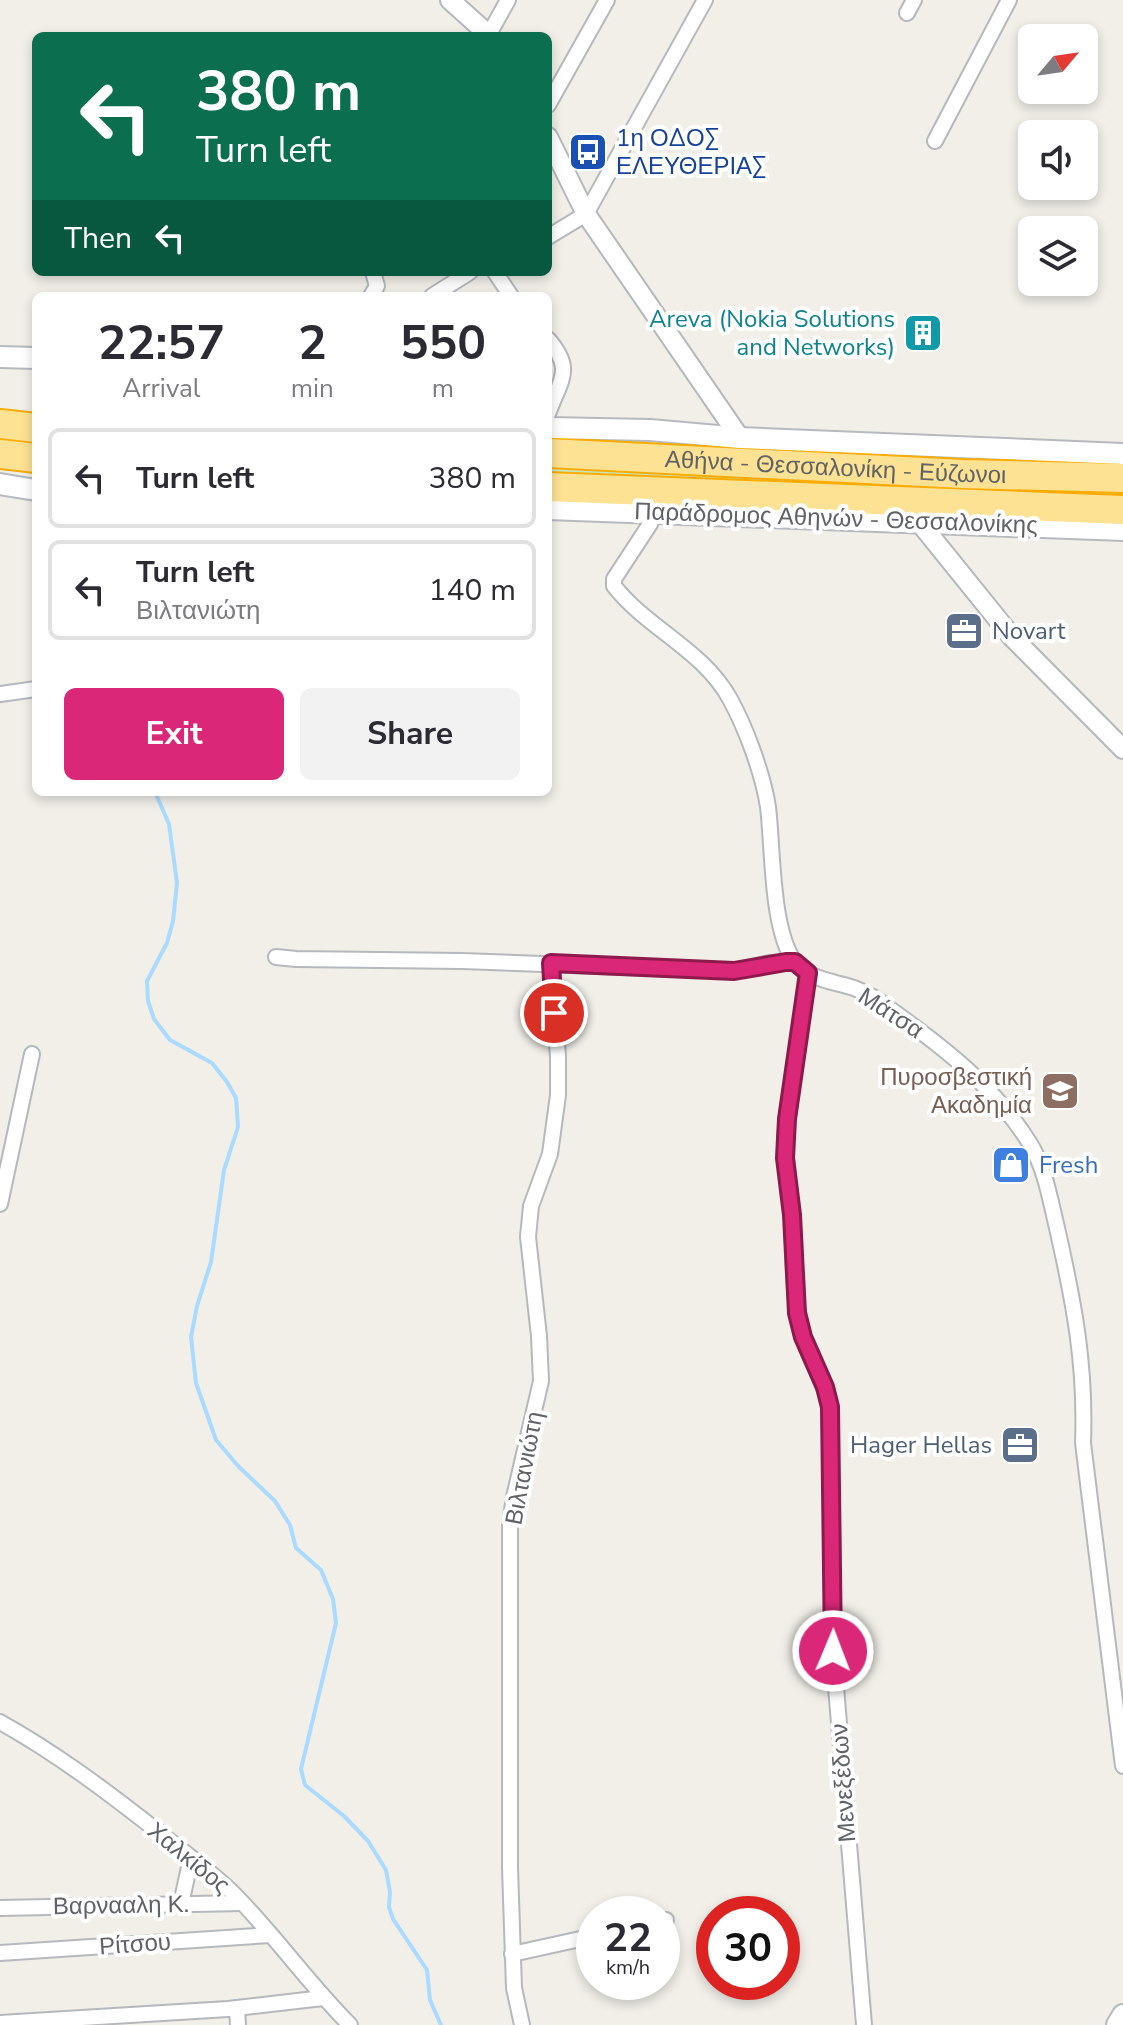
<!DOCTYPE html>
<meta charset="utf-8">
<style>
:root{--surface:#fff;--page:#f2f2f3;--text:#2b2b33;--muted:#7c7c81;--line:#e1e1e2;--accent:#db2777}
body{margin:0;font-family:"Nunito Sans",sans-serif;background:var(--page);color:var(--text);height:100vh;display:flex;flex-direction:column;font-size:30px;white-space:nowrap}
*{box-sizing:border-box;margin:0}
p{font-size:26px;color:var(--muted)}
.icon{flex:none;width:44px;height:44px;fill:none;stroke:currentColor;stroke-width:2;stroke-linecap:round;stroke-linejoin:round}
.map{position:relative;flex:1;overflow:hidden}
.details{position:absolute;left:32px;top:292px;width:520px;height:504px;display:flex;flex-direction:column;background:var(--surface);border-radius:12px;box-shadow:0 4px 12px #0003}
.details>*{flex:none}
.banner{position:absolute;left:32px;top:32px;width:520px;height:244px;border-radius:12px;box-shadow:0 4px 12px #0003;background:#0b6e4f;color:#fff;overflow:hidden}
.needle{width:52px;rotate:61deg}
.controls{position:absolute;left:1018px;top:24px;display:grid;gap:16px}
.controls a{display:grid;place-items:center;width:80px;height:80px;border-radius:12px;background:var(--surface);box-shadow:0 4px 12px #0003;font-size:40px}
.speed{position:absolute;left:576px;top:1896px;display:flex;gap:16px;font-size:40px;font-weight:700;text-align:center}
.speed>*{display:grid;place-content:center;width:104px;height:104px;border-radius:50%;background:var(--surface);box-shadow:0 4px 12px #0003;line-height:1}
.speed small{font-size:20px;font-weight:400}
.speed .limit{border:12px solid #d22;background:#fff;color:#111}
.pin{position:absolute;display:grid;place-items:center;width:68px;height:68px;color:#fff;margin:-34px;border:4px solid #fff;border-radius:50%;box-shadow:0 2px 8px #0007}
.me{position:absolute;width:88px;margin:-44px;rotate:1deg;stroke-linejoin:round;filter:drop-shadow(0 0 6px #0008)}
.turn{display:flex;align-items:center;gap:28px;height:168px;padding:0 32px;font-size:36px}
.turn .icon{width:104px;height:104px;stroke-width:2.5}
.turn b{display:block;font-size:56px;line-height:68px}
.then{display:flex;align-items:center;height:76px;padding:0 32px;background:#0003;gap:16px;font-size:30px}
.eta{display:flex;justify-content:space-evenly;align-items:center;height:136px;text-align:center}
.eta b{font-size:48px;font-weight:700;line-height:56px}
.primary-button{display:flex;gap:16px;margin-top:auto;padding:16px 32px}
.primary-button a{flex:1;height:92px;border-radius:12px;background:var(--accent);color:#fff;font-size:32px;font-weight:700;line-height:92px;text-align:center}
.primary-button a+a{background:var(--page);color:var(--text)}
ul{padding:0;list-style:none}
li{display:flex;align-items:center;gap:24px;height:100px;margin:0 16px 12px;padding:0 16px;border:4px solid var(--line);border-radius:12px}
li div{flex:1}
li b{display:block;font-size:30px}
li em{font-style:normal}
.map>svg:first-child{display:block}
.green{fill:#c5e8c5}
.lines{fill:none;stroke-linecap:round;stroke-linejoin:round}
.stream{stroke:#aadaff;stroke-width:4}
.minor-casing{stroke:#b5b8bc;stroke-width:18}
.tertiary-casing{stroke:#b5b8bc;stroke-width:22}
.secondary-casing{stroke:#b6babf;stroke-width:24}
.motorway-casing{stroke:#f9ab00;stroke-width:32}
.minor{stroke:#fff;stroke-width:14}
.tertiary{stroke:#fff;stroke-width:18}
.secondary{stroke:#fff;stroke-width:20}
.motorway{stroke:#fde293;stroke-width:28}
.route-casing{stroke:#8e194d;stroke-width:20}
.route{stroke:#db2777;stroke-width:14}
.labels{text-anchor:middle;stroke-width:8;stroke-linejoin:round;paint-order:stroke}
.transit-label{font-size:24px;fill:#164399;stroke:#fff;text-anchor:start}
.culture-label{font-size:24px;fill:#0d838f;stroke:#fff;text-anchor:end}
.street-label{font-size:24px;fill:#5f6368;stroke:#fff}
.service-label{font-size:24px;fill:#4e5e75;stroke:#fff;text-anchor:start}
.education-label{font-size:24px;fill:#785e54;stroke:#fff;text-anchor:end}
.shop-label{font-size:24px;fill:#366cbe;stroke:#fff;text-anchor:start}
</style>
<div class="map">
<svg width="1123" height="2025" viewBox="0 0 1123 2025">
<rect width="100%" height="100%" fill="#f1efe8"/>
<polygon class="green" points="548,469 1123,492 1123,498 548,475"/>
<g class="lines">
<polyline class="stream" points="155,792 169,824 177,883 173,921 167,943 147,981 148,1001 154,1019 170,1040 212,1063 227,1082 236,1098 238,1127 224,1170 211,1262 197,1306 191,1337 196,1383 216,1440 239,1467 275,1501 290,1525 296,1548 321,1570 333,1599 336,1623 301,1769 305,1785 344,1816 368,1841 386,1870 390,1892 389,1907 393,1919 427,1970 430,2000 441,2025"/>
<g class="minor-casing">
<g id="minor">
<polyline points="907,13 914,0"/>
<polyline points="488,36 508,0"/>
<polyline points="548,105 607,0"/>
<polyline points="935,141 1009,0"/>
<polyline points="548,237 586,214 705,0"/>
<polyline points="495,272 511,296"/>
<polyline points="371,296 377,286 373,272"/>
<polyline points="432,296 470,272"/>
<path d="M548 339C575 370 560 380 548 414"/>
<path d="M654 511 650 524 614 579V586C648 629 703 650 730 699 746 728 763 774 768 807 773 848 771 928 794 961 808 980 833 981 854 988 867 993 879 1000 890 1009 943 1047 994 1086 1029 1142 1045 1167 1050 1199 1057 1228 1074 1303 1086 1365 1083 1443L1123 1766"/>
<polyline points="0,694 36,689"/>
<polyline points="276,957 296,959 462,961 734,971 770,963 795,962"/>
<path d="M808 973 785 1137C785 1164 790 1190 792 1216 794 1255 792 1294 802 1332 808 1358 824 1380 830 1407L833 1651 864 2025"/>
<polyline points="0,1204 32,1054"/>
<path d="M0 1722C56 1753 106 1791 156 1830 181 1850 209 1870 232 1892 274 1934 308 1983 350 2025"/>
<polyline points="181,1904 191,1858"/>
<polyline points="0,1908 242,1903"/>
<polyline points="662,1921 666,1920"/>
<polyline points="0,1953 270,1935"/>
<polyline points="512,1954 594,1936"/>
<polyline points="237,2008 238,2025"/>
<polyline points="0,2023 228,2009 323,1998"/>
<polyline points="522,2025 514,1988 510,1868 510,1523 514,1497 541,1381 539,1336 528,1237 531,1206 550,1154 558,1095 558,1057 551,963"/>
</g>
</g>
<g class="tertiary-casing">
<g id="tertiary">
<polyline points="450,0 490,36"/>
<polyline points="548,137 586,214 740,438"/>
<polyline points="920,523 1012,637 1123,749"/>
</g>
</g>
<g class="secondary-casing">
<g id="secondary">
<polyline points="0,357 36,358"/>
<polyline points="548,428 650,430 740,438 1123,454"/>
<polyline points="0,484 36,490"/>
<polyline points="548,509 1123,530"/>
<polyline points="1117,2025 1123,2015"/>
</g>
</g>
<g class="motorway-casing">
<g id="motorway">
<polyline points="0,424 36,428"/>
<path id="s1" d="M548 453 963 474 1123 478"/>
<polyline points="0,454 36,458"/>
<polyline points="548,487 1123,510"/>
</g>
</g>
<use href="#minor" class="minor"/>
<use href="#tertiary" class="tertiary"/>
<use href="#secondary" class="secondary"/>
<use href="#motorway" class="motorway"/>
</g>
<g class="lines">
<g class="route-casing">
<polyline id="route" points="554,1013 551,963 734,971 786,962 795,962 808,973 787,1119 785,1158 792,1215 797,1313 803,1337 825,1387 830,1407 833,1651"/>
</g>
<use href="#route" class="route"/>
</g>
<defs>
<g id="bus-square" transform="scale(2)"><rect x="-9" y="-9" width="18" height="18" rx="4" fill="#1a4fb4" stroke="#fff"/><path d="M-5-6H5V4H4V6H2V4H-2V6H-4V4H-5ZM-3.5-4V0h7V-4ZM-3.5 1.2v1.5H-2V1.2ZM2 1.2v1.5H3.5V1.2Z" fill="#fff"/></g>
<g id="building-square" transform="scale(2)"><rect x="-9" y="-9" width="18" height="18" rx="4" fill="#0f9aa8" stroke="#fff"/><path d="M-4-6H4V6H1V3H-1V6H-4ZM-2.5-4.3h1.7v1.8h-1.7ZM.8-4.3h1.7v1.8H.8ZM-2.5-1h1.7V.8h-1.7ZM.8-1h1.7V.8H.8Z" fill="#fff"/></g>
<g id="office-square" transform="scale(2)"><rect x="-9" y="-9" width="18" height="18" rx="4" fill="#5c6f8a" stroke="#fff"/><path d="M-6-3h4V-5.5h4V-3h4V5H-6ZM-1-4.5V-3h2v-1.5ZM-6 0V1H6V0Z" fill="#fff"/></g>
<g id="school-square" transform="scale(2)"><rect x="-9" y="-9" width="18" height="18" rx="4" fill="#8d6e63" stroke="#fff"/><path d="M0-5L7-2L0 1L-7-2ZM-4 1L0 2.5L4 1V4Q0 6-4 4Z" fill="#fff"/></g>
<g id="shop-square" transform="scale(2)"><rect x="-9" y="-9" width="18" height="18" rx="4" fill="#3f7fe0" stroke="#fff"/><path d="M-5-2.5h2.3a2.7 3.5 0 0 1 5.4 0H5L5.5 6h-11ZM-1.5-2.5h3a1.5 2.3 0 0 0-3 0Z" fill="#fff"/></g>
</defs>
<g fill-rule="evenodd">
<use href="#bus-square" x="588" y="152"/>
<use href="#building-square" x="923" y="333"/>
<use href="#office-square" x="964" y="631"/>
<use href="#school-square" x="1060" y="1091"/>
<use href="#shop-square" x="1011" y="1165"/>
<use href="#office-square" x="1020" y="1445"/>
</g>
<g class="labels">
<g class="transit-label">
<text x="616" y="146">1η ΟΔΟΣ<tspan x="616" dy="28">ΕΛΕΥΘΕΡΙΑΣ</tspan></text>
</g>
<g class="culture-label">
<text x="895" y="327">Areva (Nokia Solutions<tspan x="895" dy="28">and Networks)</tspan></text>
</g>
<g class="street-label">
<text dy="8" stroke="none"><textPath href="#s1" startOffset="288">Αθήνα - Θεσσαλονίκη - Εύζωνοι</textPath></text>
<text transform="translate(836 518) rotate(2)" y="8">Παράδρομος Αθηνών - Θεσσαλονίκης</text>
<text transform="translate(891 1013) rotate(33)" y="8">Μάτσα</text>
<text transform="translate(524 1468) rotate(-79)" y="8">Βιλτανιώτη</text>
<text transform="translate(843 1783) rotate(-94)" y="8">Μενεξέδων</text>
<text transform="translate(189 1858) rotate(39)" y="8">Χαλκίδος</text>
<text transform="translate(121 1905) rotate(-1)" y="8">Βαρνααλη Κ.</text>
<text transform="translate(135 1944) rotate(-4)" y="8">Ρίτσου</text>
</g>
<g class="service-label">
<text x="992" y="639">Novart</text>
<text x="992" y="1453" text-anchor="end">Hager Hellas</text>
</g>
<g class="education-label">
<text x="1032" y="1085">Πυροσβεστική<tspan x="1032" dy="28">Ακαδημία</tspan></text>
</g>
<g class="shop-label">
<text x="1039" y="1173">Fresh</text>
</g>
</g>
</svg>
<div class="controls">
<a><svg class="needle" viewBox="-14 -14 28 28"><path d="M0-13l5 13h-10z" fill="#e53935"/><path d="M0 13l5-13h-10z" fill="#7c7c81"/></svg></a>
<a><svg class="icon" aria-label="sound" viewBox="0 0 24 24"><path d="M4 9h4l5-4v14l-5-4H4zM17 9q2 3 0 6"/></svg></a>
<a><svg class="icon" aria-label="layers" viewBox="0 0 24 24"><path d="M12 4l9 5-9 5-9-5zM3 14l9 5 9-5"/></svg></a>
</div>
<div class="speed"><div>22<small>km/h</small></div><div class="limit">30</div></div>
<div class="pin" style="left:554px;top:1013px;background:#d93025"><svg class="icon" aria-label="arrive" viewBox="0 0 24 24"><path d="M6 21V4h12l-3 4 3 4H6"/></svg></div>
<svg class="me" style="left:833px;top:1651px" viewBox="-20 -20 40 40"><circle r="17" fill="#db2777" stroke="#fff" stroke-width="3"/><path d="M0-11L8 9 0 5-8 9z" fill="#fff"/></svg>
<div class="banner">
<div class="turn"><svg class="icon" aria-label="left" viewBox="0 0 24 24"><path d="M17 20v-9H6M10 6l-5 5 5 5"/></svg><div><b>380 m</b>Turn left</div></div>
<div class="then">Then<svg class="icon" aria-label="left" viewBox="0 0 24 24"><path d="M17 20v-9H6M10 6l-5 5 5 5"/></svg></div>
</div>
<section class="details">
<div class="eta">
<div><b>22:57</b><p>Arrival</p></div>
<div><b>2</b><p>min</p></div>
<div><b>550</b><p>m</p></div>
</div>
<ul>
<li><svg class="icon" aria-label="left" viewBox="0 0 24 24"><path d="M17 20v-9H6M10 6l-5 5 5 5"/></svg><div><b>Turn left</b></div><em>380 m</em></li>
<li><svg class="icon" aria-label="left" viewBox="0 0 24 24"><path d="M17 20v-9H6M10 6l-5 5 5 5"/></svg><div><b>Turn left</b><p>Βιλτανιώτη</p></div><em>140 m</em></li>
</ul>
<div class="primary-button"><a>Exit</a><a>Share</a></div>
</section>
</div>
